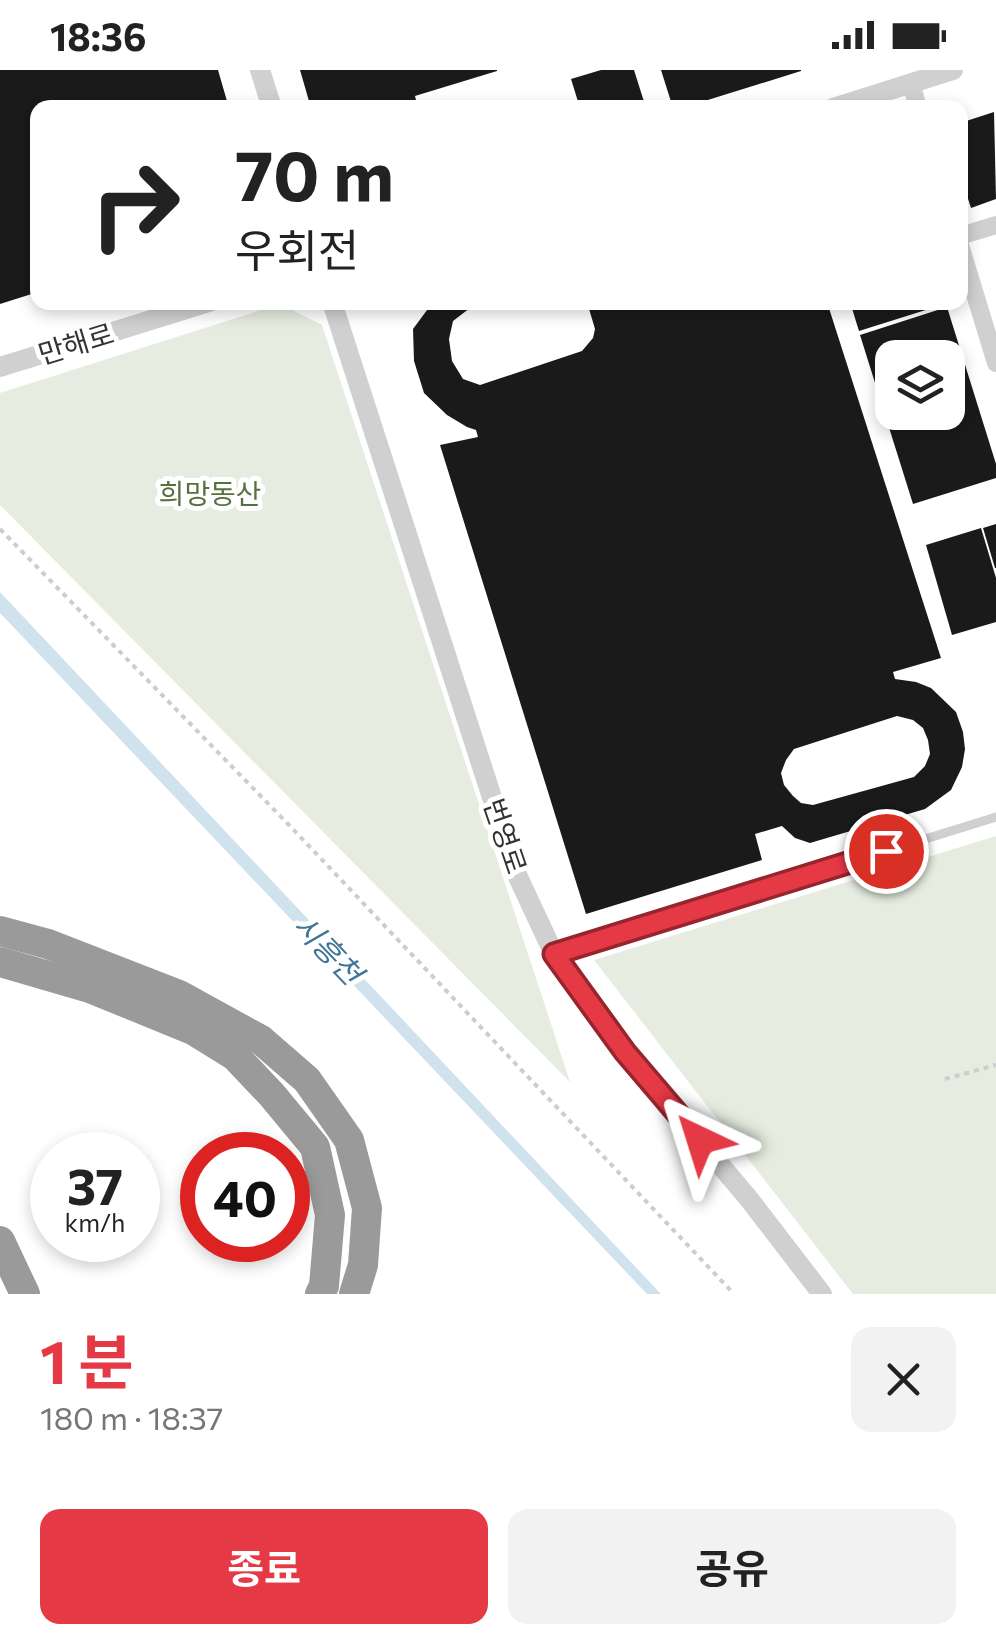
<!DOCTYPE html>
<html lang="ko">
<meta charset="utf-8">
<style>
:root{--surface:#fff;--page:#f2f2f2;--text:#222;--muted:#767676;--accent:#e63946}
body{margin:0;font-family:Commissioner,"Noto Sans KR",sans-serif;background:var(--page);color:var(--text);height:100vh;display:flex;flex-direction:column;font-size:38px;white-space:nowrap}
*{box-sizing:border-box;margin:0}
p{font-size:32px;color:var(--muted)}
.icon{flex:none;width:55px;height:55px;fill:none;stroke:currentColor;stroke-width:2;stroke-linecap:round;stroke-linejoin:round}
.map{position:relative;height:1224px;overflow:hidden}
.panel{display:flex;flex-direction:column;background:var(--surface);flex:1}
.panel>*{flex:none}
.guide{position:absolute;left:30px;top:30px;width:938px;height:210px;border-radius:20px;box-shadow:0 5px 15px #0003;background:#fff;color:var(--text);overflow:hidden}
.tools{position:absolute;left:875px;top:270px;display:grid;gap:20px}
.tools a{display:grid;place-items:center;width:90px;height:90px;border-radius:20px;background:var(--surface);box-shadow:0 5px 15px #0003;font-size:50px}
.speed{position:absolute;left:30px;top:1062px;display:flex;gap:20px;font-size:50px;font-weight:700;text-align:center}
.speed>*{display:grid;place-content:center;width:130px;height:130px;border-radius:50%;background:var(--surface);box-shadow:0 5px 15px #0003;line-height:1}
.speed small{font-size:25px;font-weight:400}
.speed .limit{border:15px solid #d22;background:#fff;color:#111}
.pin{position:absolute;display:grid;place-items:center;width:85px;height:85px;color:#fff;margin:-42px;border:5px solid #fff;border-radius:50%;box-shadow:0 2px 10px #0007}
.me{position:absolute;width:110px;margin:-55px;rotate:319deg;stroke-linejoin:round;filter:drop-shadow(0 0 8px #0008)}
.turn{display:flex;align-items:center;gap:35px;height:210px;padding:0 40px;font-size:45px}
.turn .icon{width:130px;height:130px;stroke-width:2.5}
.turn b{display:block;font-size:70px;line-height:85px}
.round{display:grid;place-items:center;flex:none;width:105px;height:105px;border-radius:20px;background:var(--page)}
.headline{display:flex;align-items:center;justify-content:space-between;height:170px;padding:0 40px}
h1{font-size:60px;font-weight:700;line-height:75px;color:var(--accent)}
.cta{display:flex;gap:20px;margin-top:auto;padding:20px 40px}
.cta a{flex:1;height:115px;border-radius:20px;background:var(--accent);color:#fff;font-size:40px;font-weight:700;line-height:115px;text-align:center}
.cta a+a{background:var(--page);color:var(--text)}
.status{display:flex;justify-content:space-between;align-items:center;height:70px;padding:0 50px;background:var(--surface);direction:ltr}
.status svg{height:28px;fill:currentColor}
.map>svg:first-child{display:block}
.green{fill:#e6ecdf}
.water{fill:#cfe2ee}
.building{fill:#1a1a1a;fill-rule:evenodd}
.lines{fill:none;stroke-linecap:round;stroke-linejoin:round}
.path{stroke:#cdcdcd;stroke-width:4;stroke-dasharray:5 5;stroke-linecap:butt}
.service{stroke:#d0d0d0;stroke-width:9}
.minor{stroke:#d0d0d0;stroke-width:18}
.tertiary{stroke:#d0d0d0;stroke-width:20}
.motorway{stroke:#9a9a9a;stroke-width:30}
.route-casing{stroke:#96252e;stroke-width:25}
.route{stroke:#e63946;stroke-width:18}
.labels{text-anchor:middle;stroke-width:10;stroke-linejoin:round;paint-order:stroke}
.street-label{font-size:28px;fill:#333;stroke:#fff}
.park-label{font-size:28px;fill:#56703f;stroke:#fff}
.water-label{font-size:30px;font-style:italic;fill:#3f7597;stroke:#fff}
</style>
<div class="status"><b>18:36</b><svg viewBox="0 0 49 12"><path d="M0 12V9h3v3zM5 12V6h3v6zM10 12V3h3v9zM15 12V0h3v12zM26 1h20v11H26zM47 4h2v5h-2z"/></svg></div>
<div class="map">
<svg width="996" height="1224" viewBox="0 0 996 1224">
<rect width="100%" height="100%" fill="#fff"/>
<g class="green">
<polygon points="280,234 322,255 570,1012 0,435 0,323"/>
<polygon points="996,766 996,1224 853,1224 594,890"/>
</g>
<polygon class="water" points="0,522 661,1224 647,1224 0,543"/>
<g class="building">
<polygon points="0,0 218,0 229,38 38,38 38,222 0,234"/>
<polygon points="300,0 497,0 497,1 415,26 418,38 311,38"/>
<polygon points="601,0 634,0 646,38 580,38 571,9"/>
<polygon points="661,0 801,0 801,1 682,38 673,38"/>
<polygon points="994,42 996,129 971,138 960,104 960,53"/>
<path d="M433 232H486L470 238 453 251 449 269 452 291 463 309 480 315 582 281 593 268 595 259 587 232H827L941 588 893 602 895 609 916 612 931 618 956 642 963 662 965 679 962 697 951 720 925 739 810 773 795 768 782 756 755 764 762 790 586 844 440 375 478 367 476 360 467 357 447 345 424 323 414 291 413 259ZM897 646 913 650 923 658 928 670 930 684 925 696 914 707 813 735 801 733 793 726 784 715 781 703 786 690 794 679Z"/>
<polygon points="850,232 948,232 948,233 859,261"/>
<path d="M947 237 996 394V408L913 434 860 265ZM892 288H948V342H892Z"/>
<polygon points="996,454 996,498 995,498 983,458"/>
<polygon points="981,458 996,508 996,552 952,565 926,475"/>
</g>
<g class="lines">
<g class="path">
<polyline points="0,459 289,755 734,1224"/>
<polyline points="945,1009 996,995"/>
</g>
<polyline class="service" points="555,884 996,747"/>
<g class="minor">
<polyline points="911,13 918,38"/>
<polyline points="960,166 996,155"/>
<polyline points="960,175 996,293"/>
</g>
<g class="tertiary">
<polyline points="260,0 272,38"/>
<polyline points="833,38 953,0"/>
<polyline points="332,232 517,805 554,884 625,982 749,1129 822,1224"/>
<polyline points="0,297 209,232"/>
</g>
<g class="motorway">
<polyline points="0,861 48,874 179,925 261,970 307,1010 349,1070 367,1138 363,1195 354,1224"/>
<polyline points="0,892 90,918 193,960 235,986 272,1025 315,1077 330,1145 324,1216 320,1224"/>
<polyline points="0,1171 25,1224"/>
</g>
</g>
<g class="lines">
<g class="route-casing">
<polyline id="route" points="700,1070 625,982 554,884 886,781"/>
</g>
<use href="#route" class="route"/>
</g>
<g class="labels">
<g class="street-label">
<text transform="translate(76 274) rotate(-17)" y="10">만해로</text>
<text transform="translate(505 766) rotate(71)" y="10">번영로</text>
</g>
<g class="park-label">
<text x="210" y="434">희망동산</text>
</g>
<g class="water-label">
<text transform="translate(327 880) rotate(46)" y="10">시흥천</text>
</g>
</g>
</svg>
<div class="tools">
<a><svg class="icon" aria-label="layers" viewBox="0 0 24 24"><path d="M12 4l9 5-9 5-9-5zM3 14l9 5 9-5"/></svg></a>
</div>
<div class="speed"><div>37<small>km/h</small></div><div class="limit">40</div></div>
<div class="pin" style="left:886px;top:781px;background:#d93025"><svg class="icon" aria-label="arrive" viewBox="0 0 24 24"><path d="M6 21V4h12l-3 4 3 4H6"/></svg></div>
<svg class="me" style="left:700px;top:1070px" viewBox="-20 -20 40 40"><path d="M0-17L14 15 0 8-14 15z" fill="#e63946" stroke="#fff" stroke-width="4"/></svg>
<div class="guide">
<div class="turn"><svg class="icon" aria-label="right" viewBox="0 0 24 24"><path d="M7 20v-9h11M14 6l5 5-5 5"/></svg><div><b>70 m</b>우회전</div></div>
</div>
</div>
<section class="panel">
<div class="headline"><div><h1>1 분</h1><p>180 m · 18:37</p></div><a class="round"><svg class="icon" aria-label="close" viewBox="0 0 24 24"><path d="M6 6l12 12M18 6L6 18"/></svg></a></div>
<div class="cta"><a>종료</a><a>공유</a></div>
</section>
